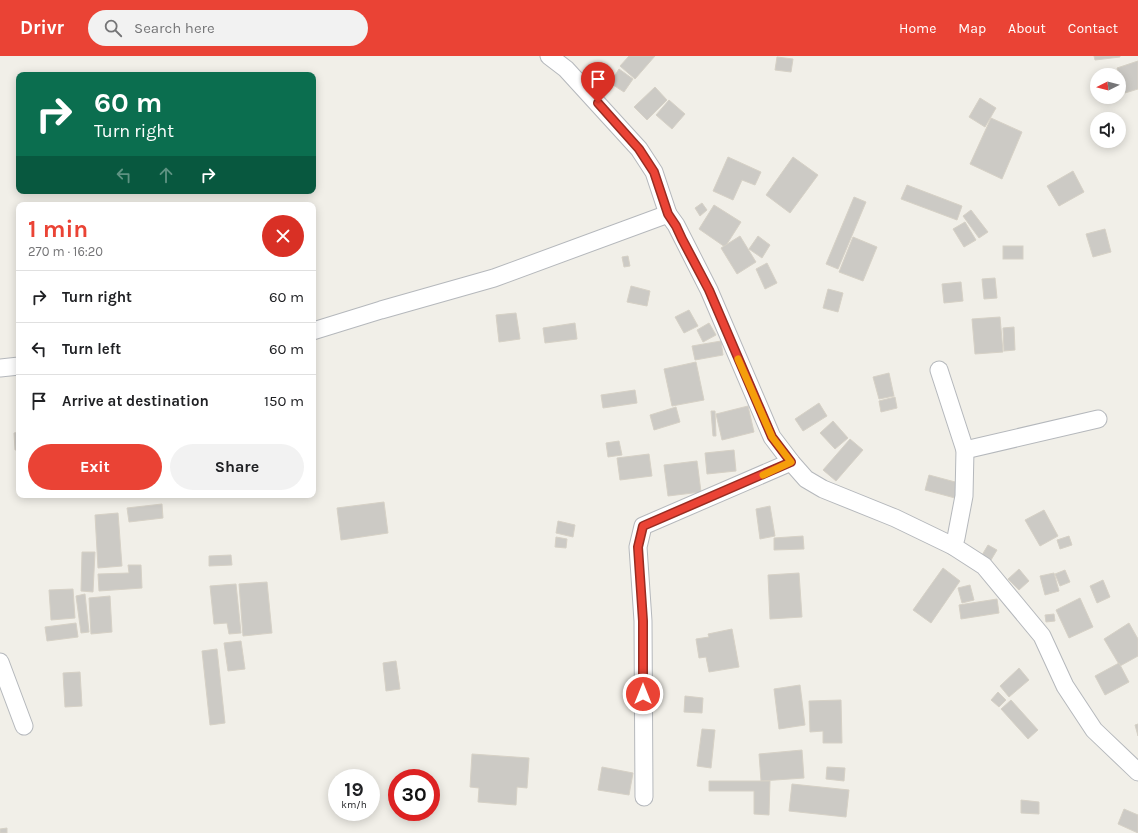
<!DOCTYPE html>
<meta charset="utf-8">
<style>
:root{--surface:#fff;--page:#f2f2f2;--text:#202124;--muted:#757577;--line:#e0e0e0;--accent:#ea4335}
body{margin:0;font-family:Karla,sans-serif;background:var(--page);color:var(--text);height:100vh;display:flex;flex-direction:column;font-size:15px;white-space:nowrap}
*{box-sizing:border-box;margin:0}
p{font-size:13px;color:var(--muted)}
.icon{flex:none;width:22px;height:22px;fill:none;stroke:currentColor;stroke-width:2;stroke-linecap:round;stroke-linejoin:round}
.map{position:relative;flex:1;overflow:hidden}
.drawer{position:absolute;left:16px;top:146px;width:300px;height:296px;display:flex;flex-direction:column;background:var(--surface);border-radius:8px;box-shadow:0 2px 10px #0003}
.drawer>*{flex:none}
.hud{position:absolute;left:16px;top:16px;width:300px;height:122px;border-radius:8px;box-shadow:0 2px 10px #0003;background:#0b6e4f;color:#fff;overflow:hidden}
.needle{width:26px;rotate:264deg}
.controls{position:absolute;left:1090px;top:12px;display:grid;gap:8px}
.controls a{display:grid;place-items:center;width:36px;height:36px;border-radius:50%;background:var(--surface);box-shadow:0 2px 10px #0003;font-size:20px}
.speed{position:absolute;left:328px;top:713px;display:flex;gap:8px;font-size:20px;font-weight:700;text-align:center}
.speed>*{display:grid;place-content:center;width:52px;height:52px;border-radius:50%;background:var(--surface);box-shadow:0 2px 10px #0003;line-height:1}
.speed small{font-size:10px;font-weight:400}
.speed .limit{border:6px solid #d22;background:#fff;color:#111}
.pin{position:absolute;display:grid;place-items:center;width:34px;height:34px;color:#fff;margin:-41px -17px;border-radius:50% 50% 50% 0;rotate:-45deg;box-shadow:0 0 4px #0007}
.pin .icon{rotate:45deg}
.me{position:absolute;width:44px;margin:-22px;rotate:0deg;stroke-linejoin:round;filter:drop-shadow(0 0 3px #0008)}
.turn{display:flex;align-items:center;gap:14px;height:84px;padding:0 12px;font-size:18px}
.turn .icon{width:52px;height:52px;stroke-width:2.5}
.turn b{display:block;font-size:28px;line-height:34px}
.lanes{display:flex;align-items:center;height:38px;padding:0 12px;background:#0003;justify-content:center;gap:20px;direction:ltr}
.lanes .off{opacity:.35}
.round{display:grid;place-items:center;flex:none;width:42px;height:42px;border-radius:21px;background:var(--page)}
.summary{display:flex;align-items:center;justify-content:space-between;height:68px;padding:0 12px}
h1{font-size:24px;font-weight:700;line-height:30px;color:var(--accent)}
.action{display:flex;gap:8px;margin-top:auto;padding:8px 12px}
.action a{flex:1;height:46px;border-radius:24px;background:var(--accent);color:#fff;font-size:16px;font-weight:700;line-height:46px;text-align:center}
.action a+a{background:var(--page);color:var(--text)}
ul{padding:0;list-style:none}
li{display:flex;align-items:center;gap:12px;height:52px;padding:0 12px;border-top:1px solid var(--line)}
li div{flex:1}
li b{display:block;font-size:15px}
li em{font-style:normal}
header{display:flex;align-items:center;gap:24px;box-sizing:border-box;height:56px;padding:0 20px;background:var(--accent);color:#fff}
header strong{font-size:19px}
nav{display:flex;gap:22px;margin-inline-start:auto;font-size:14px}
.search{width:280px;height:36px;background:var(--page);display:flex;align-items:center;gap:10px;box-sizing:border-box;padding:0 14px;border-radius:22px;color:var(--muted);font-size:15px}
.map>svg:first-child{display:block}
.building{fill:#cccac5;stroke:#d6d1c6}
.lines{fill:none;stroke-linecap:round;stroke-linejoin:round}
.minor-casing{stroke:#b5b8bc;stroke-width:19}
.minor{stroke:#fff;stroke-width:17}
.route-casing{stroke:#982c22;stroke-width:10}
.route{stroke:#ea4335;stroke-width:7}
.slow{stroke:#f59e0b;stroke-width:7}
</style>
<header>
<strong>Drivr</strong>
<div class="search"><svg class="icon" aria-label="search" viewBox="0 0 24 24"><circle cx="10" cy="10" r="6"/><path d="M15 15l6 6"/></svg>Search here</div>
<nav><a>Home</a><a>Map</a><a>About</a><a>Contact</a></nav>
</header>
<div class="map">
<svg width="1138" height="777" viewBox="0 0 1138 777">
<rect width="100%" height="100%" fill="#f1efe8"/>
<g class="building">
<polygon points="629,0 655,0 635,23 620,10"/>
<polygon points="1094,0 1120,0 1120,1 1095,4"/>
<polygon points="777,1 793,3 791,16 775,14"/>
<polygon points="1138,5 1138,33 1125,37 1117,12"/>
<polygon points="619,13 633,23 624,36 610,27"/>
<polygon points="655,31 667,44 647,64 634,51"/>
<polygon points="980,42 996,52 985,71 969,61"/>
<polygon points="669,44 685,58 672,73 656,59"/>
<polygon points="991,62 1022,76 1002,123 970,108"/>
<polygon points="728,101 761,116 755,129 742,124 733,144 713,135"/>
<polygon points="793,101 818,119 790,157 766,139"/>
<polygon points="1073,115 1084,136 1059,150 1047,130"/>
<polygon points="907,129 962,150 957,164 901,143"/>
<polygon points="854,141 866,146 838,213 826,208"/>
<polygon points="702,147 707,154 700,160 695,152"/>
<polygon points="714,149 741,166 725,191 699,173"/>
<polygon points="971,154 988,176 979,182 963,160"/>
<polygon points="965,166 976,184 964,191 953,173"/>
<polygon points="1105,173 1111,196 1093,201 1086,178"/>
<polygon points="740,180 756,206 737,218 721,192"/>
<polygon points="758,180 770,189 762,202 749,193"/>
<polygon points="853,181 877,191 863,225 839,216"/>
<rect x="1003" y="190" width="20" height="13"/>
<polygon points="628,200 630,210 624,211 622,201"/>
<polygon points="767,207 777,227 765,233 756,213"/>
<polygon points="995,222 997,242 984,243 982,223"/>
<polygon points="961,226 963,245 944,247 942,228"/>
<polygon points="631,230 650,235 647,250 627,246"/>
<polygon points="828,233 843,237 838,256 823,252"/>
<polygon points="689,254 698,270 684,277 675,261"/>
<polygon points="516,257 520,283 499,286 496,259"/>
<polygon points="1000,261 1003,296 975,298 972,263"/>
<polygon points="575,267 577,283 545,287 543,272"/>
<polygon points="709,267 716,279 703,286 697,274"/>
<polygon points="1014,271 1015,294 1004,295 1003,272"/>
<polygon points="721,285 723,299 695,304 692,290"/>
<polygon points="696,306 704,344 672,350 664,313"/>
<polygon points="889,317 894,340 879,343 873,321"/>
<polygon points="635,334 637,347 603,352 601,339"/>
<polygon points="895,341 897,352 881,356 879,345"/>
<polygon points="819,347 827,360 803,375 795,363"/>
<polygon points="748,350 754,376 722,384 716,358"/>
<polygon points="676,351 680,366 654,374 650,359"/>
<polygon points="711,355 715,355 716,380 713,380"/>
<polygon points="833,365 848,382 835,393 820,377"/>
<polygon points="19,376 19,394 15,394 14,377"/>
<polygon points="850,383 863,394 836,425 823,414"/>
<polygon points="619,385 622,399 608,401 606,387"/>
<polygon points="734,394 736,415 707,418 705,397"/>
<polygon points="649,398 652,420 620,424 617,402"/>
<polygon points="697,405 701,436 668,440 664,409"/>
<polygon points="929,419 959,427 955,442 925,434"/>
<polygon points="384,446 388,477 341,484 337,452"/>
<polygon points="162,448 163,462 129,466 127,452"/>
<polygon points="770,450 775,480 760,483 756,453"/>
<polygon points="1044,454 1058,480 1040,490 1025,464"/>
<polygon points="118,457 122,510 98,512 95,459"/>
<polygon points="558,465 575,469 573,481 556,477"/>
<polygon points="803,480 804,493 774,494 774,482"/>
<polygon points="1069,480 1072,489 1060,493 1057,484"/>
<polygon points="556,481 567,483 566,492 555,491"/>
<polygon points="988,489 997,494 991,504 982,499"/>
<polygon points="82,496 95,496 93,536 81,535"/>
<polygon points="231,499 232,509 209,510 209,500"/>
<polygon points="128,509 141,509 142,532 99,535 98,518 129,517"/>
<polygon points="943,512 960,525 931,567 913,554"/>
<polygon points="1019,513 1029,525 1019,534 1008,523"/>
<polygon points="1065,514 1070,526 1060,530 1055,518"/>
<polygon points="799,517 802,561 770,563 768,519"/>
<polygon points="1054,517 1059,535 1045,539 1040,520"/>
<polygon points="1103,524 1110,541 1097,547 1090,530"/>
<polygon points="267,526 272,577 243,580 239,528"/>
<polygon points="236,528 241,577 229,578 227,567 214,568 210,530"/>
<polygon points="970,529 974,544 962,547 958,532"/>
<polygon points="73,533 75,562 51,564 49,534"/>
<polygon points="85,538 89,576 81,577 76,540"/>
<polygon points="110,540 112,576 91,578 89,542"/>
<polygon points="1080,542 1093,571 1069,582 1056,554"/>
<polygon points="997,543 999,557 961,563 959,549"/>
<polygon points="1054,558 1055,565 1046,566 1045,559"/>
<polygon points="76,567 78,581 47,585 45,571"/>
<polygon points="1129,567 1138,583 1138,600 1120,610 1104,583"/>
<polygon points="732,573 739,611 709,616 706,601 699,602 696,583 709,581 708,578"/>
<polygon points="241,585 245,613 228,615 224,587"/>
<polygon points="217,593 225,667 210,669 202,595"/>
<polygon points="396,605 400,633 386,635 383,607"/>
<polygon points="1119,607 1129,626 1105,639 1095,620"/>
<polygon points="1019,612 1029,624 1009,641 1000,630"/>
<polygon points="80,616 82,650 65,651 63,617"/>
<polygon points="800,629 805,669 779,673 774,633"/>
<polygon points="998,636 1006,644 999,651 991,644"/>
<polygon points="685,640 703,642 702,657 684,656"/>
<polygon points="841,644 842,687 823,687 823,675 810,676 809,645"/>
<polygon points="1011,644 1038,674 1028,683 1001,653"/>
<polygon points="1138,668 1138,680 1135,669"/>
<polygon points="702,673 715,674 711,712 697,710"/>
<polygon points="802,694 804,722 761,725 759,698"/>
<polygon points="472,698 529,702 527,732 517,731 516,749 478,746 479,732 470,731"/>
<polygon points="602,711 633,717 629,739 598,734"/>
<polygon points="827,711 845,712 844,725 826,723"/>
<polygon points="709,725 770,725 769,759 754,758 754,735 709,735"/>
<polygon points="792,728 849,734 846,761 789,755"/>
<polygon points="1021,744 1039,746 1039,758 1021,757"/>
<polygon points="1124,753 1138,759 1138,777 1118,768"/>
<polygon points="7,772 7,777 0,777 0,773"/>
</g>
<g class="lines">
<g class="minor-casing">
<g id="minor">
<polyline points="549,0 566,13 639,93 654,116 668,158"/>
<polyline points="313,275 381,254 494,222 668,158 676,169 709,234 772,381 791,406 806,423 823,433 895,462 953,490 984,510 1042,580 1065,630 1094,674 1138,716"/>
<polyline points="0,312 19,310"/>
<polyline points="939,314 965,394 964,440 956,482 953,490"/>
<polyline points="965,394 1098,363"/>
<polyline points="0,606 24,670"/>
<polyline points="644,741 643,565 638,491 643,470 791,406"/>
</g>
</g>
<use href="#minor" class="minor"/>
</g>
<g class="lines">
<g class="route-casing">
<polyline id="route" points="598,47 639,93 654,116 668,158 676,170 682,183 709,234 772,381 791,406 643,470 638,491 643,565 643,638"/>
</g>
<use href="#route" class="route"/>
<polyline class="slow" points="738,303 772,381 791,406 763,419"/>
</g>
</svg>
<div class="controls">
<a><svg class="needle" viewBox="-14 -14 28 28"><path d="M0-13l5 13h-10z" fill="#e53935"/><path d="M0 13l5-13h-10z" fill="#757577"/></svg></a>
<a><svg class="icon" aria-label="sound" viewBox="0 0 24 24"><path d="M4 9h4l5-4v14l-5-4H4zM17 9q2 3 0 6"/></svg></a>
</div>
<div class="speed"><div>19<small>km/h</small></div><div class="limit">30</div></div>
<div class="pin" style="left:598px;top:47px;background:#d93025"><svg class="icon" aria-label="arrive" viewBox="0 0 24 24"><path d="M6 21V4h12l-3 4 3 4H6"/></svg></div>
<svg class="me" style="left:643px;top:638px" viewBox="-20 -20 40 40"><circle r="17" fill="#ea4335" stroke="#fff" stroke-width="3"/><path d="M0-11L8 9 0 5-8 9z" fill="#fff"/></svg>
<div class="hud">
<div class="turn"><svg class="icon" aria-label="right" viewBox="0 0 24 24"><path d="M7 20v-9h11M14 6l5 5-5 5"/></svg><div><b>60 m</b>Turn right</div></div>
<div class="lanes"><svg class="icon off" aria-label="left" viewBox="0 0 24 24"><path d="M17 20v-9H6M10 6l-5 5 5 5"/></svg><svg class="icon off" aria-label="ahead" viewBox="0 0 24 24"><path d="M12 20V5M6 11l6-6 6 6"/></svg><svg class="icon" aria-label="right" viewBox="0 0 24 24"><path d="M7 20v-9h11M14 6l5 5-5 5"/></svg></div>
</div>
<section class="drawer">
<div class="summary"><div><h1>1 min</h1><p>270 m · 16:20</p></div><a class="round" style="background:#d93025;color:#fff"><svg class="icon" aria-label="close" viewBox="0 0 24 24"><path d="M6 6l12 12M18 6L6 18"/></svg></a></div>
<ul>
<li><svg class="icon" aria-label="right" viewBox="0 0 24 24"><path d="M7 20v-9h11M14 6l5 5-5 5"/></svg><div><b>Turn right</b></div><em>60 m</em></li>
<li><svg class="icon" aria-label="left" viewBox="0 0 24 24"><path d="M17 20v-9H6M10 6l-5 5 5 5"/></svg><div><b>Turn left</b></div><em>60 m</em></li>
<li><svg class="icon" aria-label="arrive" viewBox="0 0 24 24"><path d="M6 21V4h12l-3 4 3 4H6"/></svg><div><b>Arrive at destination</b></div><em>150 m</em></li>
</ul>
<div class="action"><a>Exit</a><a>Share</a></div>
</section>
</div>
